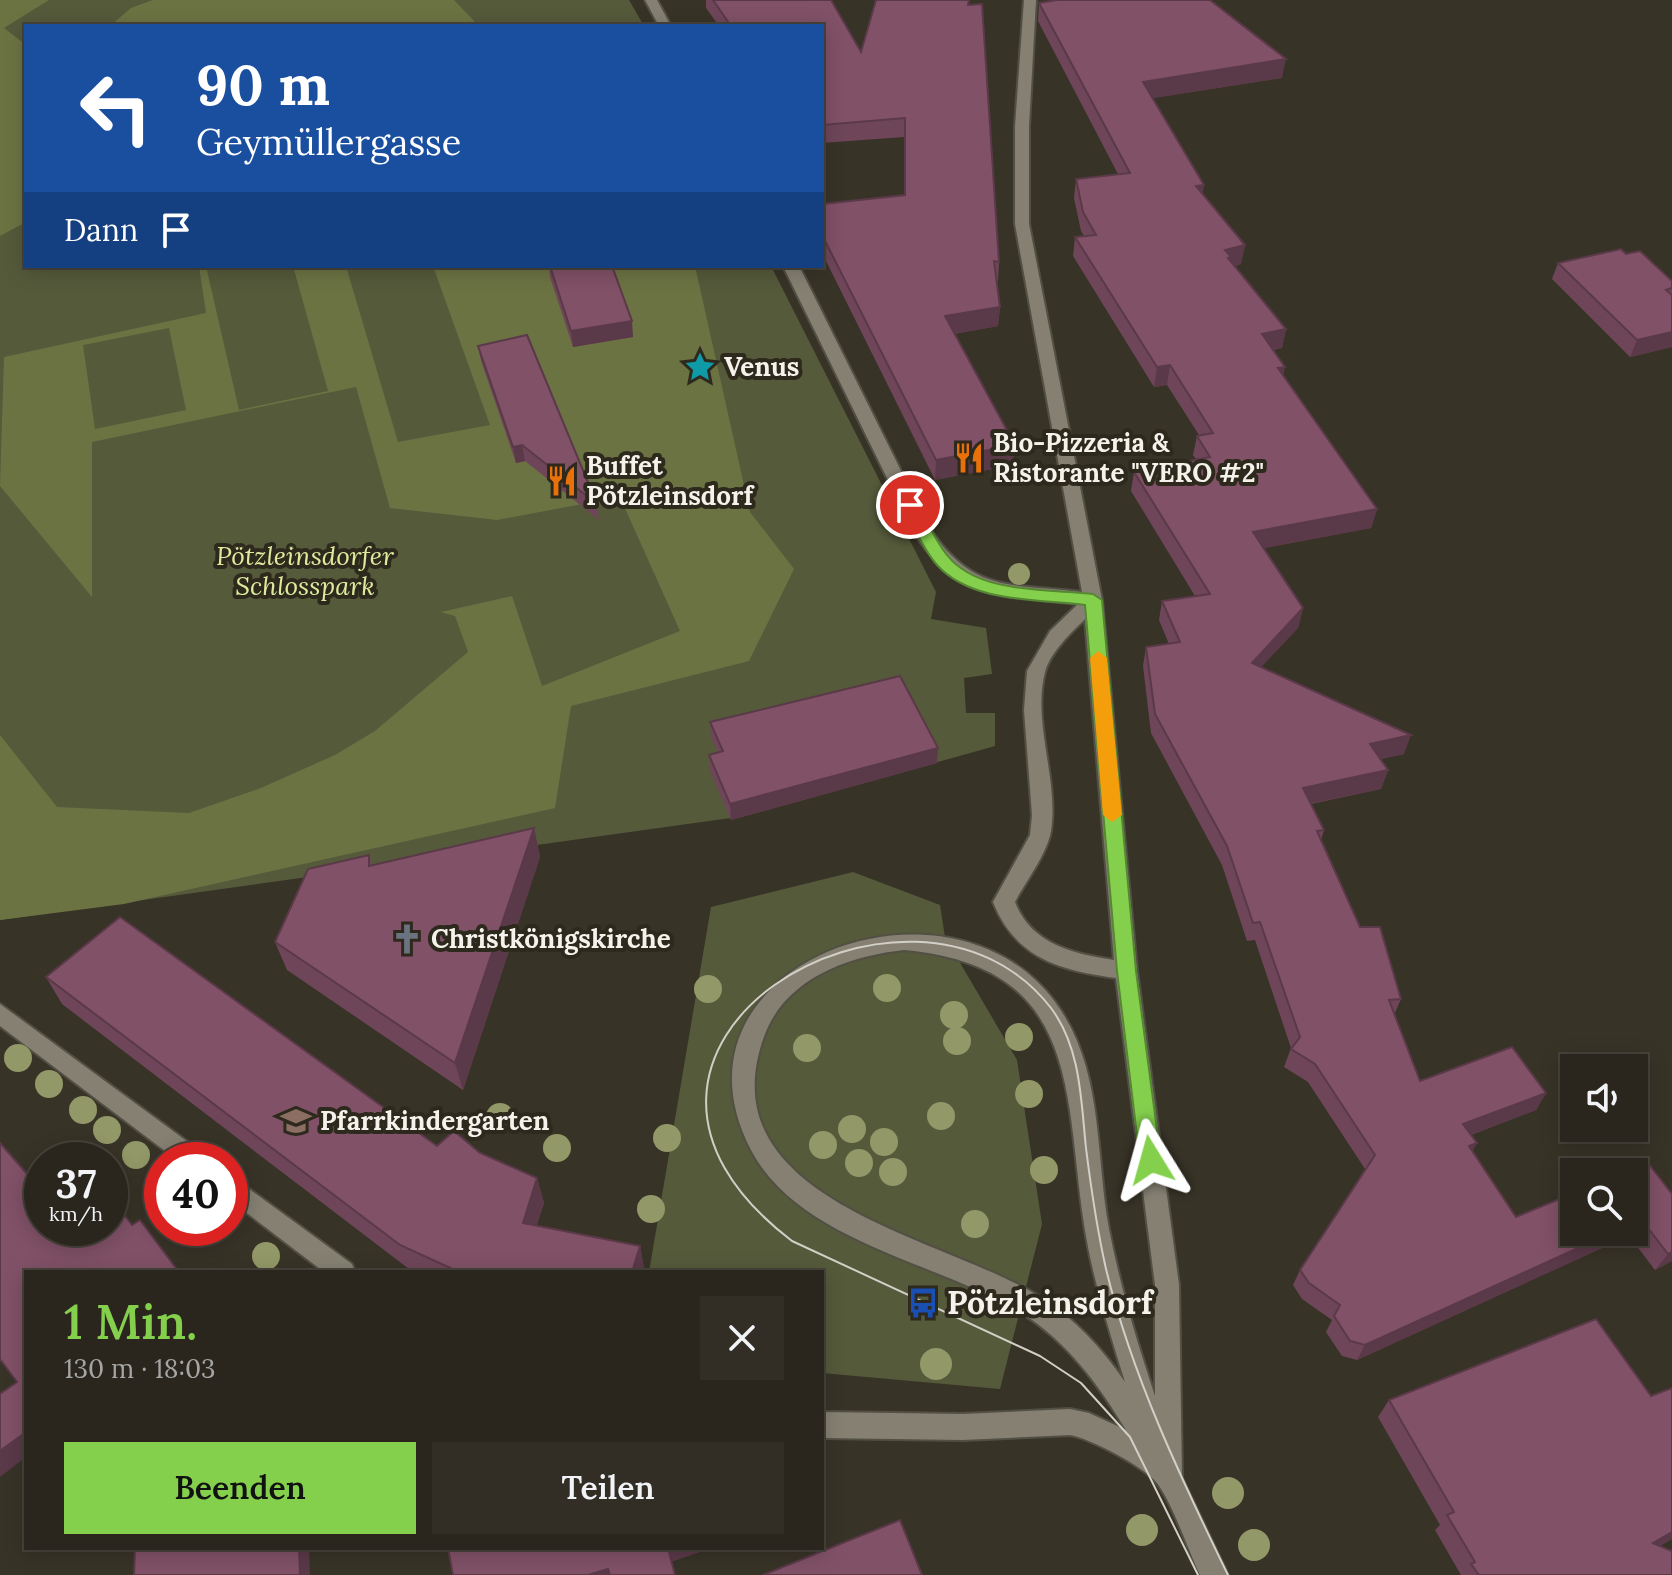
<!DOCTYPE html>
<html lang="de">
<meta charset="utf-8">
<style>
:root{--surface:#2a261d;--page:#322e26;--text:#f1f3f6;--muted:#a5a5a4;--line:#46433b;--accent:#84d04d}
body{margin:0;font-family:Lora,serif;background:var(--page);color:var(--text);height:100vh;display:flex;flex-direction:column;font-size:30px;white-space:nowrap}
*{box-sizing:border-box;margin:0}
p{font-size:26px;color:var(--muted)}
.icon{flex:none;width:44px;height:44px;fill:none;stroke:currentColor;stroke-width:2;stroke-linecap:round;stroke-linejoin:round}
.map{position:relative;flex:1;overflow:hidden}
.sheet{position:absolute;left:24px;top:1270px;width:800px;height:280px;display:flex;flex-direction:column;background:var(--surface);border-radius:0px;box-shadow:0 4px 20px #0003,0 0 0 2px var(--line)}
.sheet>*{flex:none}
.guide{position:absolute;left:24px;top:24px;width:800px;height:244px;border-radius:0px;box-shadow:0 4px 20px #0003,0 0 0 2px var(--line);background:#1a4fa0;color:#fff;overflow:hidden}
.buttons{position:absolute;left:1560px;top:1054px;display:grid;gap:16px}
.buttons a{display:grid;place-items:center;width:88px;height:88px;border-radius:0px;background:var(--surface);box-shadow:0 4px 20px #0003,0 0 0 2px var(--line);font-size:40px}
.speed{position:absolute;left:24px;top:1142px;display:flex;gap:16px;font-size:40px;font-weight:700;text-align:center}
.speed>*{display:grid;place-content:center;width:104px;height:104px;border-radius:50%;background:var(--surface);box-shadow:0 4px 20px #0003,0 0 0 2px var(--line);line-height:1}
.speed small{font-size:20px;font-weight:400}
.speed .limit{border:12px solid #d22;background:#fff;color:#111}
.pin{position:absolute;display:grid;place-items:center;width:68px;height:68px;color:#fff;margin:-34px;border:4px solid #fff;border-radius:50%;box-shadow:0 2px 8px #0007}
.me{position:absolute;width:88px;margin:-44px;rotate:352deg;stroke-linejoin:round;filter:drop-shadow(0 0 6px #0008)}
.turn{display:flex;align-items:center;gap:28px;height:168px;padding:0 40px;font-size:36px}
.turn .icon{width:104px;height:104px;stroke-width:2.5}
.turn b{display:block;font-size:56px;line-height:68px}
.then{display:flex;align-items:center;height:76px;padding:0 40px;background:#0003;gap:16px;font-size:30px}
.round{display:grid;place-items:center;flex:none;width:84px;height:84px;border-radius:0px;background:var(--page)}
.overview{display:flex;align-items:center;justify-content:space-between;height:136px;padding:0 40px}
h1{font-size:48px;font-weight:600;line-height:60px;color:var(--accent)}
.action{display:flex;gap:16px;margin-top:auto;padding:16px 40px}
.action a{flex:1;height:92px;border-radius:0px;background:var(--accent);color:#111;font-size:32px;font-weight:600;line-height:92px;text-align:center}
.action a+a{background:var(--page);color:var(--text)}
.map>svg:first-child{display:block}
.green{fill:#555a3b}
.forest{fill:#6c7343;fill-rule:evenodd}
.lines{fill:none;stroke-linecap:round;stroke-linejoin:round}
.minor-casing{stroke:#524f44;stroke-width:4}
.minor{fill:#858072;fill-rule:evenodd}
.tram{stroke:#d2cfc7;stroke-width:2}
.tree{fill:#939868}
.wall{fill:#6f4659}
.shaded-wall{fill:#5a3948}
.building{fill:#815167;stroke:#5a3948;stroke-width:2}
.route{fill:#84d04d;stroke:#568732;stroke-width:2}
.slow{fill:#f59e0b}
.labels{text-anchor:middle;stroke-width:8;stroke-linejoin:round;paint-order:stroke}
.poi-label{font-size:26px;font-weight:bold;fill:#f5f2eb;stroke:#2e291d;text-anchor:start}
.park-label{font-size:26px;font-style:italic;fill:#deeb9d;stroke:#2e291d}
.near-poi-label{font-size:32px;font-weight:bold;fill:#f5f2eb;stroke:#2e291d;text-anchor:start}
</style>
<div class="map">
<svg width="1672" height="1575" viewBox="0 0 1672 1575">
<rect width="100%" height="100%" fill="#383327"/>
<g class="green">
<polygon points="0,0 629,0 644,26 26,26 26,266 771,266 936,592 931,619 986,628 992,674 964,678 966,713 995,713 995,746 745,816 0,920"/>
<polygon points="853,872 940,905 945,937 1017,1060 1042,1224 1000,1389 822,1373 822,1272 649,1272 711,907"/>
</g>
<g class="forest">
<polygon points="0,0 49,0 4,28 26,45 26,222 0,236"/>
<polygon points="153,0 454,0 479,26 110,26 131,8"/>
<path d="M199 266H206L239 410 328 391 293 266H346L398 442 490 425 433 266H695L750 512 794 569 749 661 571 706 555 808 124 904 0 920V735L57 807 189 813 261 788 335 755 375 731 468 652 455 616 441 612 512 596 542 686 680 631 620 497 497 520 390 508 356 387 92 442V597L0 486 4 357 206 313ZM169 328 186 410 95 429 83 345Z"/>
</g>
<g class="lines">
<g class="minor-casing">
<g id="minor">
<polygon points="645,0 657,0 671,26 659,26"/>
<path d="M1024 0H1036L1029 126V224L1102 600 1137 971 1179 1285 1182 1478 1228 1575H1200C1188 1550 1173 1504 1157 1483 1144 1467 1092 1439 1070 1435L963 1440 822 1438V1412L963 1414 1070 1409 1089 1413 1126 1430C1098 1384 1067 1341 1020 1312 938 1262 799 1242 751 1150 655 966 947 856 1055 1002 1104 1068 1095 1152 1109 1229 1120 1286 1137 1342 1155 1396V1285L1116 978C1060 970 1016 959 993 902L1030 835 1032 815 1024 710 1027 671 1050 631 1078 604C1001 594 959 604 913 531L783 266H799L930 529C974 594 1012 583 1082 592L1015 224V126ZM1085 619 1114 960C1073 954 1031 944 1015 902 1026 881 1047 854 1051 831 1059 780 1032 723 1045 672 1051 651 1071 633 1085 619ZM904 950C1080 966 1064 1089 1084 1224 1092 1277 1109 1330 1125 1382 1102 1348 1075 1319 1040 1297 944 1236 702 1201 765 1034 787 977 850 956 904 950Z"/>
<polygon points="0,1004 203,1153 207,1160 177,1160 0,1026"/>
<polygon points="230,1175 352,1264 355,1272 324,1272 230,1200"/>
</g>
</g>
<use href="#minor" class="minor"/>
<path class="tram" d="M1198 1575 1130 1437 1081 1383 1040 1356 792 1241C539 1048 912 829 1051 1008 1081 1048 1081 1101 1086 1148 1091 1188 1097 1229 1106 1269 1132 1376 1180 1476 1228 1575"/>
</g>
<g class="tree">
<circle cx="1019" cy="574" r="11"/>
<circle cx="887" cy="988" r="14"/>
<circle cx="708" cy="989" r="14"/>
<circle cx="954" cy="1015" r="14"/>
<circle cx="1019" cy="1037" r="14"/>
<circle cx="957" cy="1041" r="14"/>
<circle cx="807" cy="1048" r="14"/>
<circle cx="18" cy="1058" r="14"/>
<circle cx="49" cy="1084" r="14"/>
<circle cx="1029" cy="1094" r="14"/>
<circle cx="83" cy="1110" r="14"/>
<circle cx="941" cy="1116" r="14"/>
<circle cx="500" cy="1117" r="14"/>
<circle cx="852" cy="1129" r="14"/>
<circle cx="107" cy="1130" r="14"/>
<circle cx="667" cy="1138" r="14"/>
<circle cx="884" cy="1142" r="14"/>
<circle cx="823" cy="1145" r="14"/>
<circle cx="557" cy="1148" r="14"/>
<circle cx="136" cy="1155" r="14"/>
<circle cx="859" cy="1163" r="14"/>
<circle cx="1044" cy="1170" r="14"/>
<circle cx="893" cy="1172" r="14"/>
<circle cx="651" cy="1209" r="14"/>
<circle cx="975" cy="1224" r="14"/>
<circle cx="266" cy="1256" r="14"/>
<circle cx="936" cy="1364" r="16"/>
<circle cx="1228" cy="1493" r="16"/>
<circle cx="1142" cy="1530" r="16"/>
<circle cx="1254" cy="1545" r="16"/>
</g>
<g class="wall">
<polygon points="706,0 831,0 861,52 969,5 999,262 998,281 996,281 1000,307 998,326 954,334 1013,465 935,480 822,253 822,204 904,195 904,137 822,143 822,26 719,26 706,8"/>
<polygon points="1039,3 1282,78 1153,98 1204,185 1202,194 1245,245 1241,264 1235,266 1286,329 1282,348 1273,350 1283,376 1377,509 1371,528 1264,548 1303,608 1298,628 1261,667 1404,754 1381,759 1388,770 1381,789 1311,804 1324,830 1321,840 1360,927 1401,999 1394,1015 1420,1081 1546,1093 1536,1110 1471,1135 1472,1152 1516,1217 1615,1242 1357,1360 1342,1356 1326,1332 1332,1320 1302,1299 1293,1285 1300,1270 1365,1169 1308,1082 1284,1067 1291,1048 1255,940 1247,941 1222,865 1151,733 1143,666 1146,647 1169,644 1159,620 1162,601 1195,596 1131,491 1134,472 1196,459 1193,455 1197,436 1199,435 1167,385 1154,387 1073,256 1075,237 1084,236 1081,231 1074,198 1076,179 1118,174 1038,21"/>
<polygon points="1626,254 1672,281 1672,347 1630,357 1552,279 1558,263"/>
<polygon points="549,266 612,266 633,337 573,347 550,277"/>
<polygon points="478,346 597,504 599,520 525,461 516,463 481,361"/>
<polygon points="710,722 937,763 731,820 710,771 709,755 718,752 711,738"/>
<polygon points="534,828 540,857 463,1090 287,970 275,942 369,855 373,865"/>
<polygon points="46,977 437,1146 480,1153 537,1178 544,1203 536,1226 640,1246 644,1269 644,1272 416,1272 409,1269 62,1004"/>
<polygon points="1634,1172 1672,1194 1672,1261 1655,1270 1626,1232 1634,1232"/>
<polygon points="1672,1388 1672,1539 1660,1546 1672,1575 1461,1575 1435,1530 1440,1525 1378,1417 1389,1400 1651,1396"/>
</g>
<g class="shaded-wall">
<polygon points="1286,59 1282,78 1141,100 1143,82"/>
<polygon points="1204,185 1200,204 1196,186"/>
<polygon points="1245,245 1241,264 1229,267 1225,250"/>
<polygon points="1000,307 998,326 944,336 945,316"/>
<polygon points="632,321 633,337 573,347 571,331"/>
<polygon points="1286,329 1282,348 1258,353 1262,334"/>
<polygon points="1672,332 1672,347 1630,357 1637,340"/>
<polygon points="1170,365 1167,385 1154,387 1157,367"/>
<polygon points="1285,367 1281,387 1278,368"/>
<polygon points="522,445 525,461 516,463 513,447"/>
<polygon points="1015,445 1013,465 935,480 936,460"/>
<polygon points="1377,509 1371,528 1249,551 1253,532"/>
<polygon points="1303,608 1298,628 1247,682 1252,663"/>
<polygon points="1411,735 1404,754 1363,763 1370,744"/>
<polygon points="938,748 937,763 731,820 730,804"/>
<polygon points="1388,770 1381,789 1297,806 1303,788"/>
<polygon points="534,828 540,857 463,1090 455,1063"/>
<polygon points="1546,1093 1536,1110 1454,1141 1463,1124"/>
<polygon points="1477,1143 1468,1160 1469,1146"/>
<polygon points="537,1178 544,1203 530,1248 523,1223"/>
<polygon points="1613,1232 1622,1232 1615,1242 1357,1360 1365,1345"/>
<polygon points="640,1246 644,1269 644,1272 632,1272"/>
<polygon points="1672,1252 1672,1261 1655,1270 1668,1254"/>
<polygon points="26,1432 26,1457 0,1477 0,1451"/>
<polygon points="1672,1532 1672,1539 1637,1558 1653,1543"/>
<polygon points="299,1548 309,1548 310,1575 300,1575"/>
<polygon points="668,1548 706,1548 706,1550 671,1562"/>
<polygon points="608,1569 610,1575 588,1575"/>
</g>
<g class="building">
<polygon points="713,0 831,0 861,52 876,0 969,0 968,5 982,4 999,262 994,261 1000,307 945,316 1015,445 936,460 822,235 822,204 905,195 905,118 822,125 822,26 731,26"/>
<polygon points="1057,0 1210,0 1286,59 1143,82 1204,185 1196,186 1245,245 1225,250 1231,257 1228,258 1286,329 1262,334 1285,367 1278,368 1377,509 1253,532 1303,608 1252,663 1411,735 1370,744 1388,770 1303,788 1324,830 1317,831 1360,927 1380,927 1401,999 1389,1000 1420,1081 1512,1047 1546,1093 1463,1124 1477,1143 1469,1146 1516,1217 1574,1193 1574,1232 1613,1232 1365,1345 1350,1341 1334,1316 1340,1305 1309,1283 1300,1270 1375,1155 1315,1064 1291,1049 1300,1037 1260,922 1253,923 1227,846 1155,714 1146,647 1180,642 1162,601 1210,594 1134,472 1210,457 1197,436 1213,433 1170,365 1157,367 1075,237 1096,235 1083,212 1076,179 1130,173 1039,3"/>
<polygon points="1621,249 1626,254 1640,251 1672,281 1672,288 1666,290 1672,295 1672,332 1637,340 1558,263"/>
<polygon points="550,266 612,266 632,321 571,331"/>
<polygon points="527,335 597,504 522,445 513,447 478,346"/>
<polygon points="900,676 938,748 730,804 709,755 723,751 710,722"/>
<polygon points="534,828 455,1063 275,942 308,869 369,855 369,866"/>
<polygon points="120,917 437,1146 454,1131 480,1153 537,1178 523,1223 640,1246 632,1272 459,1272 400,1245 46,977"/>
<polygon points="0,1143 42,1191 42,1228 110,1228 110,1200 112,1199 132,1225 140,1220 179,1272 26,1272 26,1432 0,1451 0,1394 17,1382 0,1359"/>
<polygon points="1648,1163 1672,1194 1672,1252 1668,1254 1634,1210 1634,1172 1625,1172"/>
<polygon points="1596,1319 1651,1396 1672,1388 1672,1532 1653,1543 1672,1551 1672,1575 1479,1575 1471,1564 1475,1562 1447,1515 1454,1512 1389,1400"/>
<polygon points="900,1520 922,1575 763,1575"/>
<polygon points="135,1548 299,1548 300,1575 134,1575"/>
<polygon points="448,1548 668,1548 675,1575 610,1575 608,1569 588,1575 453,1575"/>
</g>
<path class="route" d="M910 499 915 501C926 518 934 539 947 555 977 594 1048 589 1093 594L1102 600 1136 971 1161 1160 1158 1167 1151 1169 1143 1167 1140 1160 1117 971 1085 605C1038 599 971 603 937 565 922 548 913 524 902 505Z"/>
<polygon class="slow" points="1098,651 1107,658 1122,815 1112,822 1103,815 1090,658"/>
<defs>
<g id="sight-bare" transform="scale(2.4)"><path d="M0-6L1.8-2.2L6-1.7L2.9 1.2L3.7 5.4L0 3.3L-3.7 5.4L-2.9 1.2L-6-1.7L-1.8-2.2Z" fill="#0f9aa8" stroke="#2e291d" stroke-width="2.5" paint-order="stroke"/></g>
<g id="restaurant-bare" transform="scale(2.4)"><path d="M-5-6h1v4h1v-4h1v4h1v-4h1v5L-1.5 .5V6h-2V.5L-5-1ZM5-6V6H3V1.5H1.5Q1.5-4 5-6Z" fill="#e8710a" stroke="#2e291d" stroke-width="2.5" paint-order="stroke"/></g>
<g id="church-bare" transform="scale(2.4)"><path d="M-1.2-6h2.4v3.5h3.3v2.4h-3.3V6h-2.4V-.1h-3.3v-2.4h3.3Z" fill="#6b7280" stroke="#2e291d" stroke-width="2.5" paint-order="stroke"/></g>
<g id="school-bare" transform="scale(2.4)"><path d="M0-5L7-2L0 1L-7-2ZM-4 1L0 2.5L4 1V4Q0 6-4 4Z" fill="#8d6e63" stroke="#2e291d" stroke-width="2.5" paint-order="stroke"/></g>
<g id="bus-bare" transform="scale(2.4)"><path d="M-5-6H5V4H4V6H2V4H-2V6H-4V4H-5ZM-3.5-4V0h7V-4ZM-3.5 1.2v1.5H-2V1.2ZM2 1.2v1.5H3.5V1.2Z" fill="#1a4fb4" stroke="#2e291d" stroke-width="2.5" paint-order="stroke"/></g>
</defs>
<g fill-rule="evenodd">
<use href="#sight-bare" x="700" y="367"/>
<use href="#restaurant-bare" x="969" y="458"/>
<use href="#restaurant-bare" x="562" y="481"/>
<use href="#church-bare" x="407" y="939"/>
<use href="#school-bare" x="296" y="1121"/>
<use href="#bus-bare" x="923" y="1303"/>
</g>
<g class="labels">
<g class="poi-label">
<text x="724" y="376">Venus</text>
<text x="993" y="452">Bio-Pizzeria &amp;<tspan x="993" dy="30">Ristorante "VERO #2"</tspan></text>
<text x="586" y="475">Buffet<tspan x="586" dy="30">Pötzleinsdorf</tspan></text>
<text x="431" y="948">Christkönigskirche</text>
<text x="320" y="1130">Pfarrkindergarten</text>
</g>
<g class="park-label">
<text x="305" y="565">Pötzleinsdorfer<tspan x="305" dy="30">Schlosspark</tspan></text>
</g>
<g class="near-poi-label">
<text x="947" y="1314">Pötzleinsdorf</text>
</g>
</g>
</svg>
<div class="buttons">
<a><svg class="icon" aria-label="sound" viewBox="0 0 24 24"><path d="M4 9h4l5-4v14l-5-4H4zM17 9q2 3 0 6"/></svg></a>
<a><svg class="icon" aria-label="search" viewBox="0 0 24 24"><circle cx="10" cy="10" r="6"/><path d="M15 15l6 6"/></svg></a>
</div>
<div class="speed"><div>37<small>km/h</small></div><div class="limit">40</div></div>
<div class="pin" style="left:910px;top:505px;background:#d93025"><svg class="icon" aria-label="arrive" viewBox="0 0 24 24"><path d="M6 21V4h12l-3 4 3 4H6"/></svg></div>
<svg class="me" style="left:1151px;top:1160px" viewBox="-20 -20 40 40"><path d="M0-17L14 15 0 8-14 15z" fill="#84d04d" stroke="#fff" stroke-width="4"/></svg>
<div class="guide">
<div class="turn"><svg class="icon" aria-label="left" viewBox="0 0 24 24"><path d="M17 20v-9H6M10 6l-5 5 5 5"/></svg><div><b>90 m</b>Geymüllergasse</div></div>
<div class="then">Dann<svg class="icon" aria-label="arrive" viewBox="0 0 24 24"><path d="M6 21V4h12l-3 4 3 4H6"/></svg></div>
</div>
<section class="sheet">
<div class="overview"><div><h1>1 Min.</h1><p>130 m · 18:03</p></div><a class="round"><svg class="icon" aria-label="close" viewBox="0 0 24 24"><path d="M6 6l12 12M18 6L6 18"/></svg></a></div>
<div class="action"><a>Beenden</a><a>Teilen</a></div>
</section>
</div>
